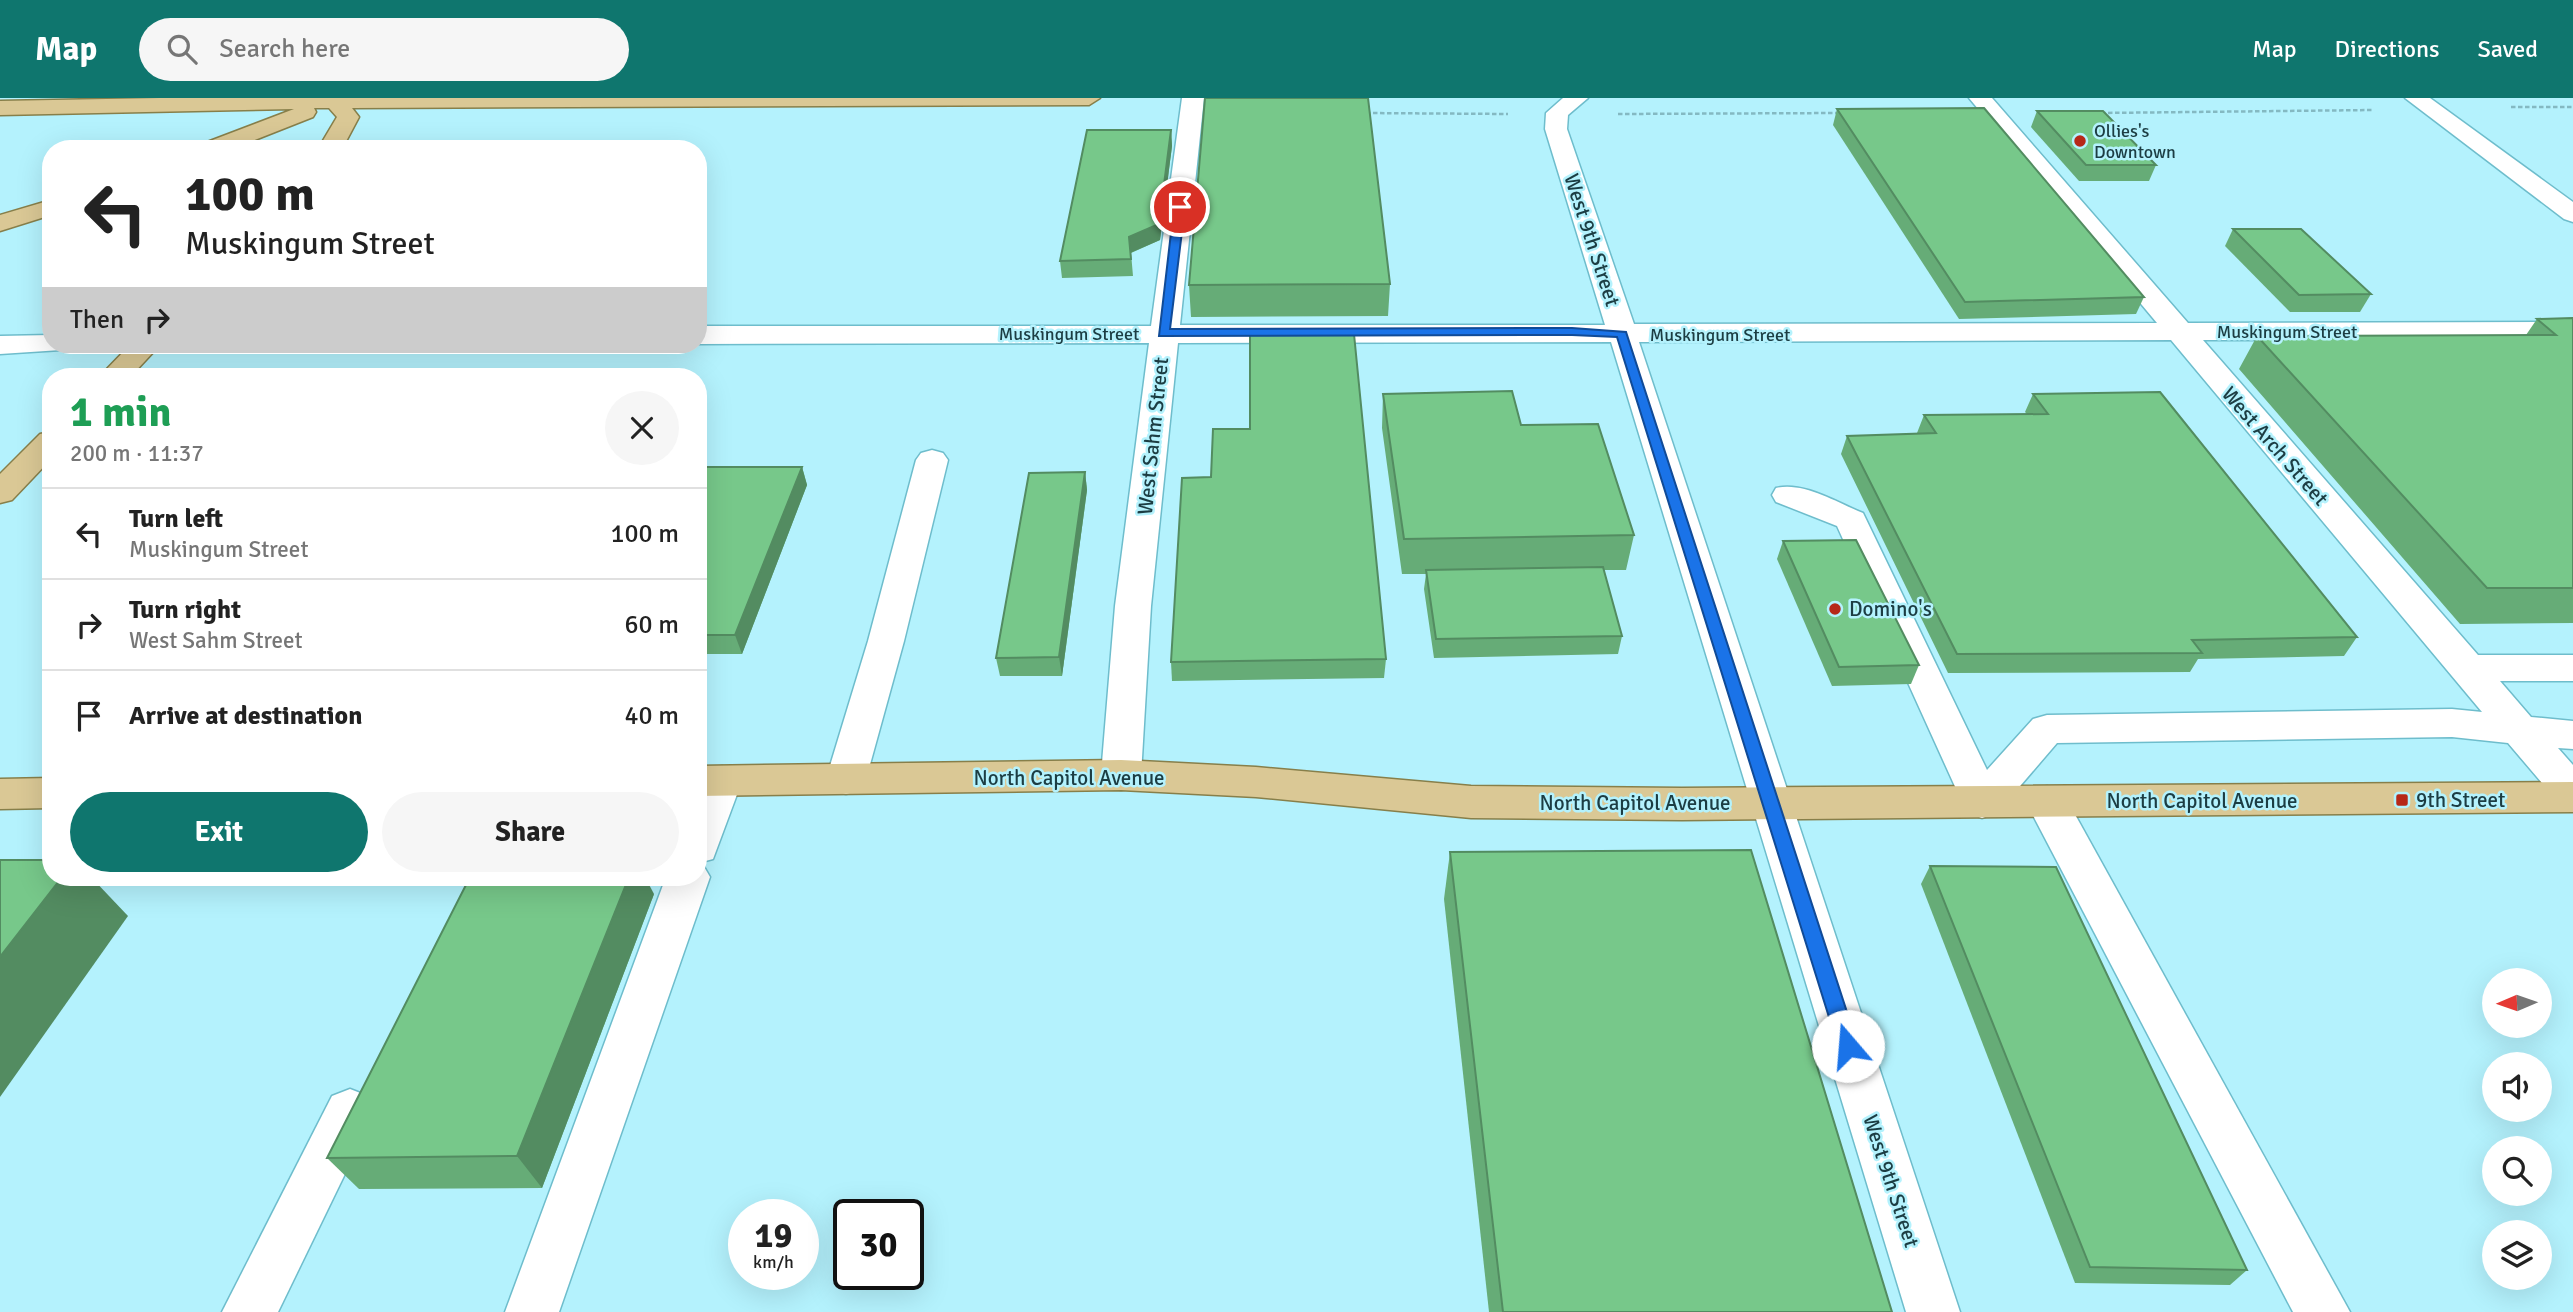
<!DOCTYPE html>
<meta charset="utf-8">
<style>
:root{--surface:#fff;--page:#f6f6f6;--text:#222;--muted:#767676;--line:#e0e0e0;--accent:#0f766e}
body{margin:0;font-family:Signika,sans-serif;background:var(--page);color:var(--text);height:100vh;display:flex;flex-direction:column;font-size:26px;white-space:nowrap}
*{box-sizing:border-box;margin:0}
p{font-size:23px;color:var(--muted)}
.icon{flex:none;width:38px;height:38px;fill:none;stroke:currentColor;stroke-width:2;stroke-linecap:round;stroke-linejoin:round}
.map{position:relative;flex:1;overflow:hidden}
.drawer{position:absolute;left:42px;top:270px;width:665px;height:518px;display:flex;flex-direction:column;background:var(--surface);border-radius:28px;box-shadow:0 7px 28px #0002}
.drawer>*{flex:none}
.top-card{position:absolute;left:42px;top:42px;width:665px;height:214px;border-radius:28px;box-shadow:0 7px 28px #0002;background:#fff;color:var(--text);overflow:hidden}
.needle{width:46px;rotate:268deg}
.controls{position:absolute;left:2482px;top:870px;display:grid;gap:14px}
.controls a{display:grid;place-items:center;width:70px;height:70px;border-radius:50%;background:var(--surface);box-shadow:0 7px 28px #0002;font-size:35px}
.speed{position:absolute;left:728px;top:1101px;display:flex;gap:14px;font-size:35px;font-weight:700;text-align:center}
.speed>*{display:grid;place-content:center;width:91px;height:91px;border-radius:50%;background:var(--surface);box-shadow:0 7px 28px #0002;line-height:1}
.speed small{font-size:18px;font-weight:400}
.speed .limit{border:4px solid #111;border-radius:10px;background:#fff;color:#111}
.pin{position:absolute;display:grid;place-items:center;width:60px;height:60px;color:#fff;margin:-30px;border:4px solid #fff;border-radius:50%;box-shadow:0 2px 7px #0007}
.me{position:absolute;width:77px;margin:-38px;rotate:342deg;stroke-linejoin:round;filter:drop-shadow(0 0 5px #0008)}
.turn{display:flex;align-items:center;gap:24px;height:147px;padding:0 28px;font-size:32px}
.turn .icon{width:91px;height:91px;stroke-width:2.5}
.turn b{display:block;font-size:49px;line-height:60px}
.then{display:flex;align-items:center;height:66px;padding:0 28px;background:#0003;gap:14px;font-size:26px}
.round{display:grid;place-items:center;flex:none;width:74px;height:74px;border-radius:37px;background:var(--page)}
.summary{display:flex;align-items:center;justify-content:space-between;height:119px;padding:0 28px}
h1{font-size:42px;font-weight:700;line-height:52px;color:#1e9e55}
.cta{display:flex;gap:14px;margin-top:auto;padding:14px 28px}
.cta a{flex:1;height:80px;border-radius:42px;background:var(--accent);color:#fff;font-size:28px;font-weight:700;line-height:80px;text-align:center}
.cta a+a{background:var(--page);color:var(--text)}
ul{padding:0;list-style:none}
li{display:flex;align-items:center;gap:21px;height:91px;padding:0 28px;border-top:2px solid var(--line)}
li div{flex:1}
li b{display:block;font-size:26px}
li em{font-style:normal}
header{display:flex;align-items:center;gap:42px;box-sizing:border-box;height:98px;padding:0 35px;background:var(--accent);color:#fff}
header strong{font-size:33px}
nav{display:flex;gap:38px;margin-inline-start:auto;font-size:24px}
.search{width:490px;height:63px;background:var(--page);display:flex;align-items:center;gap:18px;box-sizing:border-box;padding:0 24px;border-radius:38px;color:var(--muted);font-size:26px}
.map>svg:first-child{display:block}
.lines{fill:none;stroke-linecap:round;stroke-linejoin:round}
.minor-casing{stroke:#6ebdcc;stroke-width:3}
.major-casing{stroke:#877f4a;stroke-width:3}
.path{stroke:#84b9c2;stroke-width:2.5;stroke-dasharray:4.5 2.5;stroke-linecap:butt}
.minor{fill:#fff;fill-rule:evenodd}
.major{fill:#dac895;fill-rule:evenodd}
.wall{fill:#66ac77}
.shaded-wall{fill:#538c61}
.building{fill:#77c88a;stroke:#538c61;stroke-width:2}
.route{fill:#1a73e8;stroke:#114b97;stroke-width:2}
.poi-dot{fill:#b62818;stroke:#b4f2fd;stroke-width:2.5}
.labels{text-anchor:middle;stroke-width:5;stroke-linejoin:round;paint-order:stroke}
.far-poi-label{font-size:18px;fill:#1c3d43;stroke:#b4f2fd;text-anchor:start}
.far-street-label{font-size:18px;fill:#1c3d43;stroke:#b4f2fd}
.street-label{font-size:21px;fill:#1c3d43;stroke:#b4f2fd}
.poi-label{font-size:21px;fill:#1c3d43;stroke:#b4f2fd;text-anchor:start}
</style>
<header>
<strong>Map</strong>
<div class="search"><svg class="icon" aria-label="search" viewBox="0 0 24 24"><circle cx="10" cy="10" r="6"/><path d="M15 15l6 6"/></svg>Search here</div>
<nav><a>Map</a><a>Directions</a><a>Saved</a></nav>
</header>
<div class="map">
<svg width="2573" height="1214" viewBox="0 0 2573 1214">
<rect width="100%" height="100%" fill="#b4f2fd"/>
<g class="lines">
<g class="minor-casing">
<g id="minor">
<path d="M1182 0H1204L1180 227H1605L1545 31 1546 15 1563 0H1588L1568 17 1567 31 1634 226 2157 225 1969 0H1992L2188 225 2573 224V242H2203L2478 557H2573V583H2500L2531 619 2573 623V651L2558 650 2573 667V709L2559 705 2508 645 2452 639 2057 645 1997 715 1982 720 1967 715 1837 428 1776 404 1772 397 1776 390C1803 383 1838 405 1863 415L1987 672 2033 621 2047 617 2452 611 2482 614 2171 242 1639 244 1960 1214H1906L1611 244 1178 245 1151 508 1141 677 1135 688 1121 692 1107 688 1101 677 1115 508 1149 245 698 246V228H1151Z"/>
<polygon points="2405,0 2430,0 2573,104 2573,124 2564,121"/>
<polygon points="51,237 51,247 65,247 61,252 0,256 0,238"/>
<polygon points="932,352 943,355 948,362 904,543 866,681 860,692 846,696 832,692 826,681 868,543 916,362 921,355"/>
<polygon points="722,668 736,672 742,683 713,761 698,765 703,767 710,779 559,1214 505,1214 666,779 698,779 698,692 708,672"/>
<polygon points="2047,688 2062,693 2350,1214 2293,1214 2026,704 2032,693"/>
<polygon points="350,991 368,998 375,1014 278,1214 222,1214 332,998"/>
</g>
</g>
<g class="major-casing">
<g id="major">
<polygon points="160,0 1100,0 1089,7 352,10 359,19 342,51 318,51 337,19 329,10 314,10 316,14 313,19 232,51 198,51 202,46 294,11 0,17 0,3"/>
<polygon points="51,102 51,117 0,133 0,117"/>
<polygon points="130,247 160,247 131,278 100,278"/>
<polygon points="51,334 51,361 12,402 0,405 0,376 40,336"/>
<polygon points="1121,662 1256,669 1471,688 1682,690 2573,684 2573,714 1682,722 1471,720 1256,699 1121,692 698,698 698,668"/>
<polygon points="51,680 51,710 0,711 0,681"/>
</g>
</g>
<g class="path">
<polyline points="2511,9 2573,9"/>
<polyline points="1366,15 1508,16"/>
<polyline points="2101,15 2373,12"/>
<polyline points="1618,16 1841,15"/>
</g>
<use href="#minor" class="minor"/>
<use href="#major" class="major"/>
</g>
<g class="wall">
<polygon points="1837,11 2144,199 2136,216 1959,221 1833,27"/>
<polygon points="2037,13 2156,67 2149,83 2079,83 2031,29"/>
<polygon points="1171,32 1172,48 1160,142 1131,155 1133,178 1062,180 1060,163"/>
<polygon points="2233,131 2371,196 2360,214 2290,214 2225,148"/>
<polygon points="1390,186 1388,218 1191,219 1189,187"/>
<polygon points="2573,220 2573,525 2460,526 2239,271 2257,238 2526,237 2537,221"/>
<polygon points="1383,296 1521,327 1634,437 1626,472 1604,472 1622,538 1618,556 1434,560 1424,491 1426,476 1402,476 1382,330"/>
<polygon points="2033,296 2357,539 2344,558 2198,561 2190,574 1948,575 1841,356 1847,338 1918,336 1917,335 1924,317 2027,316 2025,314"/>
<polygon points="698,369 802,369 807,387 742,556 698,556"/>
<polygon points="1085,374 1087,392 1062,578 1000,578 996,560"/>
<polygon points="1783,443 1919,567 1911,586 1832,588 1777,461"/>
<polygon points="1386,561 1384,580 1172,583 1171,564"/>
<polygon points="1450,754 1892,1214 1489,1214 1444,801"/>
<polygon points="1930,768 2247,1172 2230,1187 2075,1185 1921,786"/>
<polygon points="654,796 542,1090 359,1091 327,1060"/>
</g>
<g class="shaded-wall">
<polygon points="1171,32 1172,48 1160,142 1130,155 1129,139"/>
<polygon points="802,369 807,387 742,556 735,537"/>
<polygon points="1085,374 1087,392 1062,578 1059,559"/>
<polygon points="62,779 91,779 128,818 0,999 0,859"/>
<polygon points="629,779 645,779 654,796 542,1090 517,1058"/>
</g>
<g class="building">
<polygon points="1205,0 1368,0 1390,186 1189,187"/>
<polygon points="1984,10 2144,199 1965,204 1837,11"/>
<polygon points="2037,13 2103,13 2156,67 2086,67"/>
<polygon points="1087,32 1171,32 1159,126 1129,139 1131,161 1060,163"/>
<polygon points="2233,131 2301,131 2371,196 2299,197"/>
<polygon points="2573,220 2573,490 2487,490 2257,238 2556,237 2537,221"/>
<polygon points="1354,236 1386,561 1171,564 1182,380 1211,379 1213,331 1250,331 1250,237"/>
<polygon points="1512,293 1521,327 1598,326 1634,437 1404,441 1383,296"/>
<polygon points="2160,294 2357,539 2192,542 2202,555 1957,556 1847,338 1936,335 1924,317 2048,316 2033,296"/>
<polygon points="698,369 802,369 735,537 698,537"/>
<polygon points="1085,374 1059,559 996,560 1029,375"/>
<polygon points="1856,442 1919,567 1839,569 1783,443"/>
<polygon points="1603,469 1622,538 1436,541 1426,472"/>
<polygon points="1751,752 1892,1214 1503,1214 1450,754"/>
<polygon points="0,762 51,762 51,779 62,779 0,859"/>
<polygon points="1930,768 2056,769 2247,1172 2090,1169"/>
<polygon points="470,779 629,779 517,1058 327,1060"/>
</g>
<polygon class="route" points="1180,106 1185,109 1170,231 1572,230 1626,234 1858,948 1855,954 1848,956 1841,954 1838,948 1617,239 1572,237 1159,238 1174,109"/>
<g class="poi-dot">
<circle cx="2080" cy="43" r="7"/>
<circle cx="1835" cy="511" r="7"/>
<rect x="2395" y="695" width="14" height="14" rx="3.5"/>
</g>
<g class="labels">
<g class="far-poi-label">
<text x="2094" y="39">Ollies's<tspan x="2094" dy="21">Downtown</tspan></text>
</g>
<g class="far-street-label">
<text x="2287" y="240">Muskingum Street</text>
<text x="1069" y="242">Muskingum Street</text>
<text x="1720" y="243">Muskingum Street</text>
</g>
<g class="street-label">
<text transform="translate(1592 142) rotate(72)" y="7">West 9th Street</text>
<text transform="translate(1153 338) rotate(-84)" y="7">West Sahm Street</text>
<text transform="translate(2275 348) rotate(49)" y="7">West Arch Street</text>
<text x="1069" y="687">North Capitol Avenue</text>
<text x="2202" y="710">North Capitol Avenue</text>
<text x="1635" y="712">North Capitol Avenue</text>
<text transform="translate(1891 1083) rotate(72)" y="7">West 9th Street</text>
</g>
<g class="poi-label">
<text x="1849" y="518">Domino's</text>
<text x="2416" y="709">9th Street</text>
</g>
</g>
</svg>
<div class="controls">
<a><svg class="needle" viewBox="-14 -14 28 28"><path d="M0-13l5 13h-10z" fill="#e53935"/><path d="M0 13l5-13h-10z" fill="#767676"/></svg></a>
<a><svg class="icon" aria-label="sound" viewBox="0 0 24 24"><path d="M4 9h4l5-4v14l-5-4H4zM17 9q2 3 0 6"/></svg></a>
<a><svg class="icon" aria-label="search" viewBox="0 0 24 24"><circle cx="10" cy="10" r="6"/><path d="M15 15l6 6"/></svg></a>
<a><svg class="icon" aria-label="layers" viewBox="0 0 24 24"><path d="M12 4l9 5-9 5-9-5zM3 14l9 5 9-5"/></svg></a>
</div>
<div class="speed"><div>19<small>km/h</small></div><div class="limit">30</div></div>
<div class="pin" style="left:1180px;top:109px;background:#d93025"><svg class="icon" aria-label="arrive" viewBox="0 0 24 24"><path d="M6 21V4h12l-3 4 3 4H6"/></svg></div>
<svg class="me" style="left:1848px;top:948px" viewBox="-20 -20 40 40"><circle r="19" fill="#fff"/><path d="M0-13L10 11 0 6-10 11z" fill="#1a73e8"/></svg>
<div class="top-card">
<div class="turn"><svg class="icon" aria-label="left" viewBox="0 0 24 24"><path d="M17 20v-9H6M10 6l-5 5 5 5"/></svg><div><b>100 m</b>Muskingum Street</div></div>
<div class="then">Then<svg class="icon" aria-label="right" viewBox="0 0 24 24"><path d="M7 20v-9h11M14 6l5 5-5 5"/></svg></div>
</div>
<section class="drawer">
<div class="summary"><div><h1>1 min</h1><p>200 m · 11:37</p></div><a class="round"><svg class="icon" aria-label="close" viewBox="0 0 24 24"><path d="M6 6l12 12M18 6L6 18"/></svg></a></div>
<ul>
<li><svg class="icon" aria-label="left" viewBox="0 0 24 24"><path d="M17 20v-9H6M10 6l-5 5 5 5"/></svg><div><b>Turn left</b><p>Muskingum Street</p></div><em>100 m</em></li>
<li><svg class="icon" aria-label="right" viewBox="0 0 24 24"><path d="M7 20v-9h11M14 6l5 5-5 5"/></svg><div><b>Turn right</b><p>West Sahm Street</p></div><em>60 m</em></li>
<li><svg class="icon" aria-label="arrive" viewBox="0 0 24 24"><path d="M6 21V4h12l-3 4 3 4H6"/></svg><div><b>Arrive at destination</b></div><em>40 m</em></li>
</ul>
<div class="cta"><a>Exit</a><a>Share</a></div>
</section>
</div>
